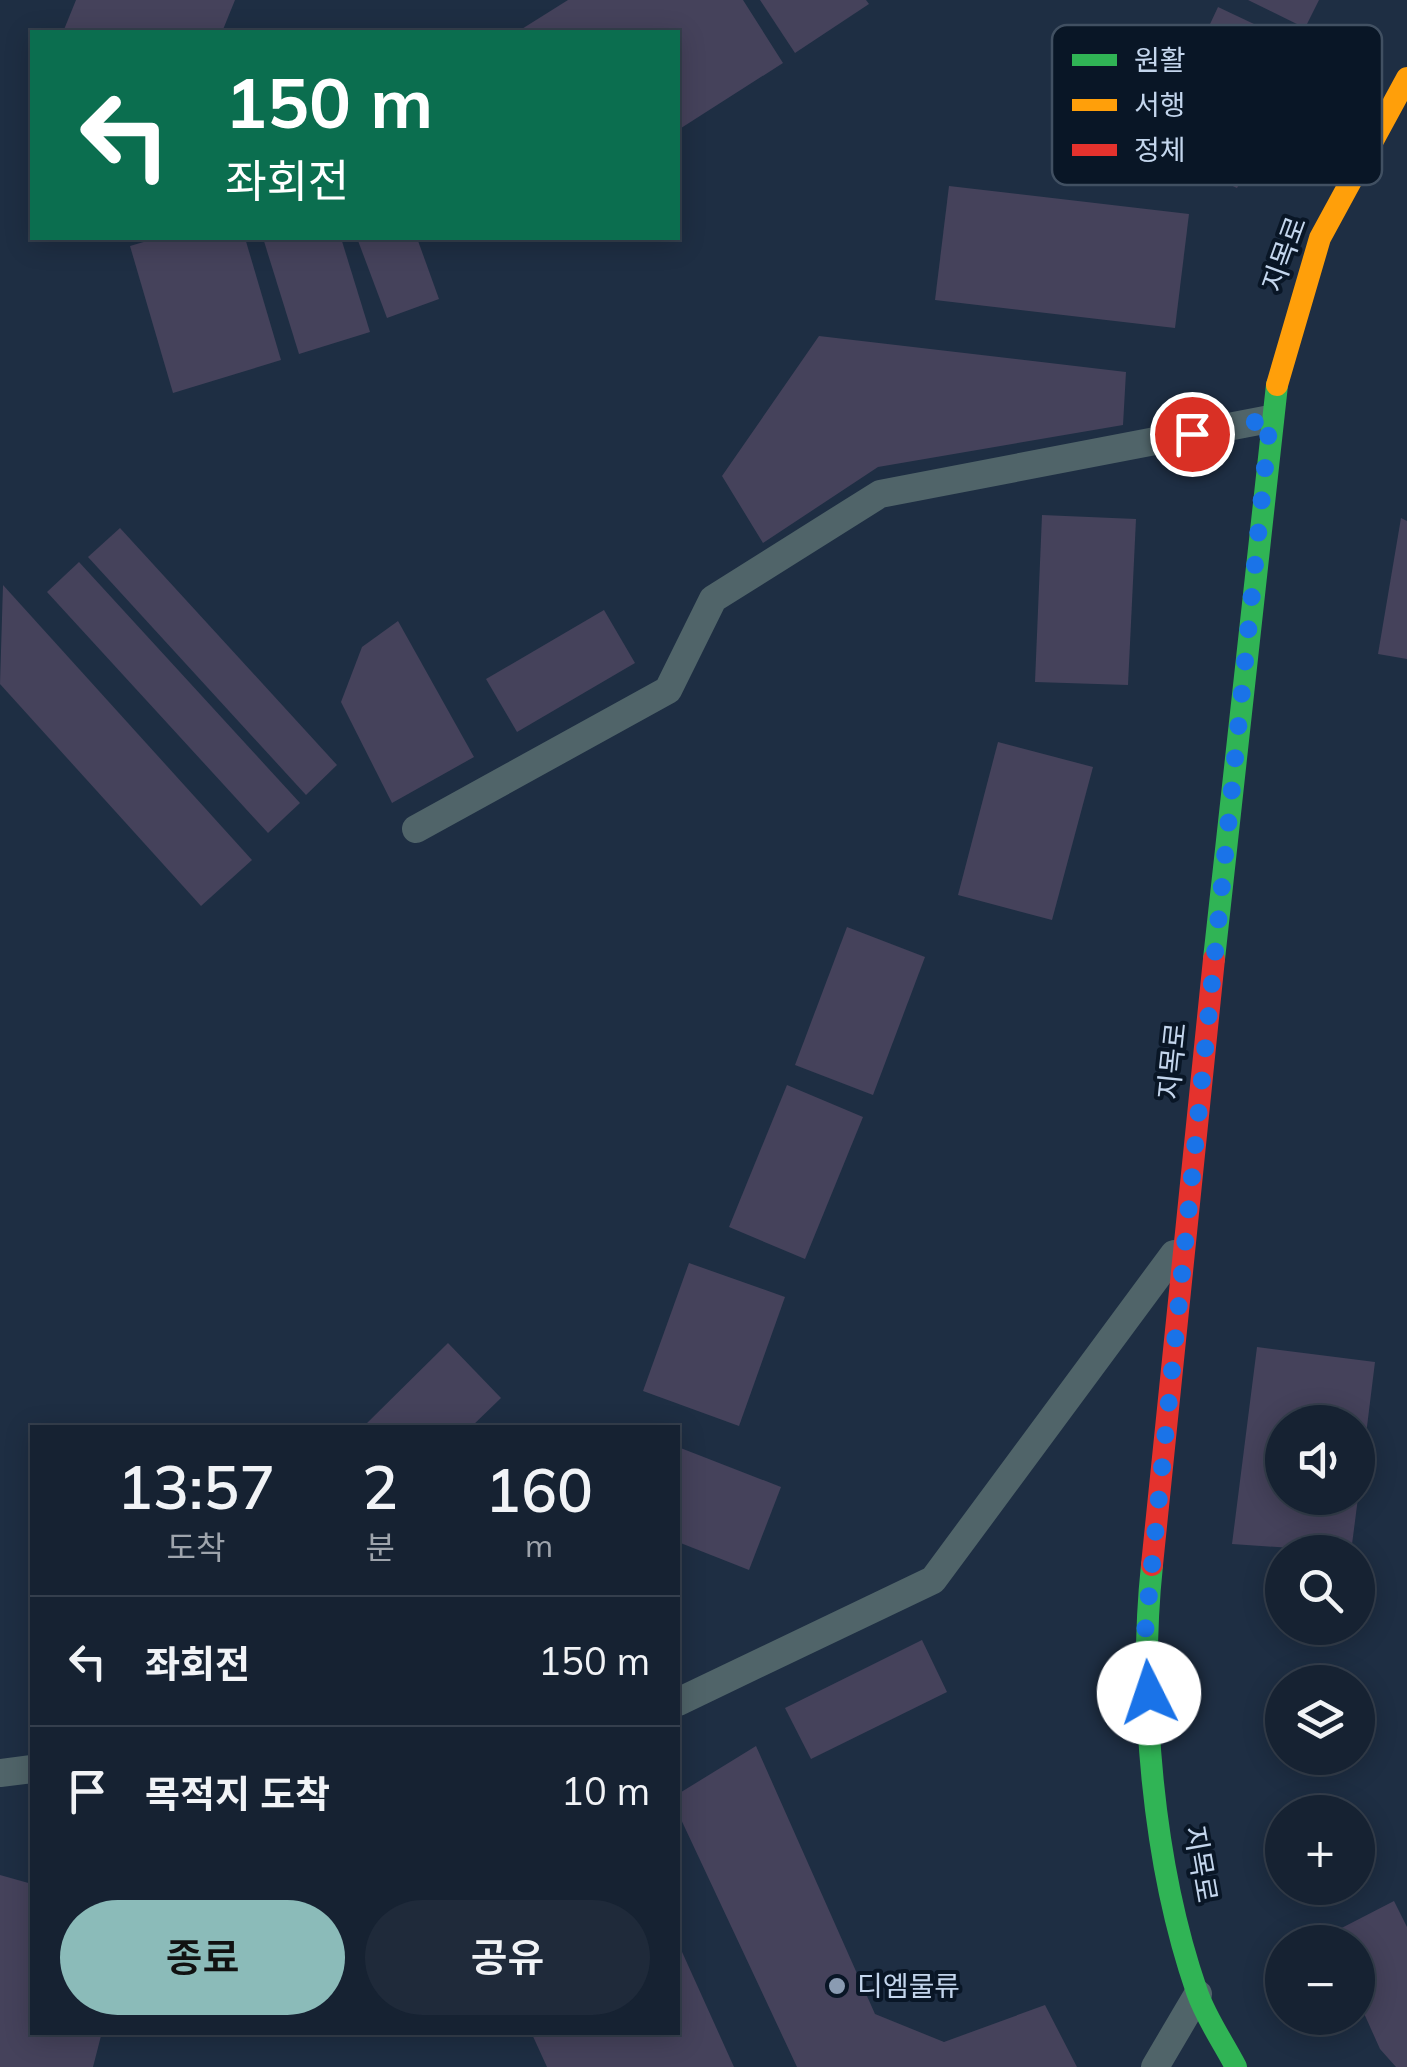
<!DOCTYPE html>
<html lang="ko">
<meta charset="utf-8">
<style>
:root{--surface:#162232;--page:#1f2a3a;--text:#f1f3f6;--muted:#9ea4ac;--line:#353f4d;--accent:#8bbbb9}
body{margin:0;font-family:Mulish,"Noto Sans KR",sans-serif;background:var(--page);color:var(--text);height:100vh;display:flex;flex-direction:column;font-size:38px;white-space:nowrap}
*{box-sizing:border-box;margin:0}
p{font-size:32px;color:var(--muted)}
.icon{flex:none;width:55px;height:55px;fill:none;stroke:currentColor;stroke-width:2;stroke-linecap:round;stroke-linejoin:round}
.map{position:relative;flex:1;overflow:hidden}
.side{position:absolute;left:30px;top:1425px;width:650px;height:610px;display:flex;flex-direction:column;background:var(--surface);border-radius:0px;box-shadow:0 5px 25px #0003,0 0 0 2px var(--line)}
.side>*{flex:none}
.guide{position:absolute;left:30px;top:30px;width:650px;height:210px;border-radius:0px;box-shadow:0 5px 25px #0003,0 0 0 2px var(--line);background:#0b6e4f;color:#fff;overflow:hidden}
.controls{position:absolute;left:1265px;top:1405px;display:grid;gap:20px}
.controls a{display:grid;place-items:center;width:110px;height:110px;border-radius:50%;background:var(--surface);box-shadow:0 5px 25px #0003,0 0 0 2px var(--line);font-size:50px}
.pin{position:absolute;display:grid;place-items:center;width:85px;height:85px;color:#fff;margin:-42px;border:5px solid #fff;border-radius:50%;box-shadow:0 2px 10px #0007}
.me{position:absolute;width:110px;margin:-55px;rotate:356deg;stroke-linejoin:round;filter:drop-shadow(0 0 8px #0008)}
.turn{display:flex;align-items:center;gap:35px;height:210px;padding:0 30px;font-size:45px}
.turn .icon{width:130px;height:130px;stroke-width:2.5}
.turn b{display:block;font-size:70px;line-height:85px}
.eta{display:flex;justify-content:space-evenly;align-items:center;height:170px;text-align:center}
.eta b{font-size:60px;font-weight:600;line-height:70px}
.action{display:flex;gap:20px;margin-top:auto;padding:20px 30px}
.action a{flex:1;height:115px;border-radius:60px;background:var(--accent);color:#111;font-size:40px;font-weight:600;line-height:115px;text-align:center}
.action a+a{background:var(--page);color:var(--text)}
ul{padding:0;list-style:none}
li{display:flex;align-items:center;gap:30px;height:130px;padding:0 30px;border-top:2px solid var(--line)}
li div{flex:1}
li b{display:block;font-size:38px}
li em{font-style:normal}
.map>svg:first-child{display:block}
.building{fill:#45425b}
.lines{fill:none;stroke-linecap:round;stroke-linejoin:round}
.lane{stroke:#506469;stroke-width:28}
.fast{stroke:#30b455;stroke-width:22}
.slow{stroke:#ff9f0a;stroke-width:22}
.jam{stroke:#e5322d;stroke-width:22}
.route{stroke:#1a73e8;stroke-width:18;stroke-dasharray:0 32.4}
.poi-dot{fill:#8a9bb2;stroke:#091626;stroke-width:4}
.labels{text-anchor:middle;stroke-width:8;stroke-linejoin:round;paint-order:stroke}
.street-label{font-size:28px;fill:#c4d6ed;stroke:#091626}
.poi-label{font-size:28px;fill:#c4d6ed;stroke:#091626;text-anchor:start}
.key{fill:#091626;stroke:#415062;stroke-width:2.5}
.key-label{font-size:28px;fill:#c4d6ed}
</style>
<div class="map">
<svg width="1407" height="2067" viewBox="0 0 1407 2067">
<rect width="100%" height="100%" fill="#1e2e43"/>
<g class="building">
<polygon points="76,0 235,0 222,32 63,32"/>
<polygon points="568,0 743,0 783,63 678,130 678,32 517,32"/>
<polygon points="760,0 866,0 869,4 795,53"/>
<polygon points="1248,0 1319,0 1305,28"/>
<polygon points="1218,7 1305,48 1237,188 1152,148"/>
<polygon points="949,186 1189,214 1175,328 935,300"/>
<polygon points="157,238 245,238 281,360 173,393 130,246"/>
<polygon points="263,238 341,238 370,332 299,354"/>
<polygon points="357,238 417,238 439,299 387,318"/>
<polygon points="819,336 1126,372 1123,425 878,467 763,543 722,476"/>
<polygon points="1042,515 1136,519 1128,685 1035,682"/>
<polygon points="1401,518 1407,521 1407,659 1378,654"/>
<polygon points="120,528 337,765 306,795 88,557"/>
<polygon points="79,562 300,803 268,833 47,592"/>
<polygon points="3,585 252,860 201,906 0,684"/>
<polygon points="604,610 635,663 517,732 486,679"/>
<polygon points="398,621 474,757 392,803 341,702 362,647"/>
<polygon points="998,742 1093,767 1052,920 958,895"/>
<polygon points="847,927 925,957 873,1095 795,1065"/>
<polygon points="787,1085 863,1117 805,1259 729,1227"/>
<polygon points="689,1263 785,1297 739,1426 643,1391"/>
<polygon points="448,1343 501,1398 470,1428 362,1428"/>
<polygon points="1257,1347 1375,1362 1360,1483 1358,1422 1282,1422 1282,1498 1358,1498 1351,1552 1232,1544"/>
<polygon points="678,1447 781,1487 749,1570 678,1542"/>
<polygon points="922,1640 947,1692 811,1759 785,1708"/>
<polygon points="756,1746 875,2014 944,2042 1045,2005 1077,2067 797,2067 678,1813 678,1794"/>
<polygon points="0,1875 32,1884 32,2032 102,2032 93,2067 0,2067"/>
<polygon points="1394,1901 1407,1927 1407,2067 1396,2067 1380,2049 1358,2000 1358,1942 1331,1942 1328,1935"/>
<polygon points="678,1943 734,2067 547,2067 531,2032 678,2032"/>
</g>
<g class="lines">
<g class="lane">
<polyline points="416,829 668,690 713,599 880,494 1270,419"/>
<polyline points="678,1702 933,1580 1174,1254"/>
<polyline points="0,1773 32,1769"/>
<polyline points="1155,2067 1198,1994"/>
</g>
<g class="fast">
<polyline points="1214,959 1277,385"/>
<path d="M1152 1565C1138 1698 1153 1865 1197 1992 1206 2018 1223 2042 1236 2067"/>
</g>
<polyline class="slow" points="1277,385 1320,238 1407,78"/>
<polyline class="jam" points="1152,1565 1214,959"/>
</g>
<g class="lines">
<polyline class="route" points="1149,1693 1145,1633 1270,419 1192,434"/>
</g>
<circle class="poi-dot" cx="837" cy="1986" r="10"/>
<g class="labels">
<g class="street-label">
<text transform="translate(1284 254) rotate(-70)" y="10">지목로</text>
<text transform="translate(1172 1061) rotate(-84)" y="10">지목로</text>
<text transform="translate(1201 1864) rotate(80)" y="10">지목로</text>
</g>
<g class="poi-label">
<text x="857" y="1996">디엠물류</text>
</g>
</g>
<rect x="1052" y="25" width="330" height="160" rx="15" class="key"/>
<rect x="1072" y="54" width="45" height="12" fill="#30b455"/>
<rect x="1072" y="99" width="45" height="12" fill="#ff9f0a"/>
<rect x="1072" y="144" width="45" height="12" fill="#e5322d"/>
<g class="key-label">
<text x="1134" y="70">원활</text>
<text x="1134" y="115">서행</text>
<text x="1134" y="160">정체</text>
</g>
</svg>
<div class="controls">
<a><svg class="icon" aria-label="sound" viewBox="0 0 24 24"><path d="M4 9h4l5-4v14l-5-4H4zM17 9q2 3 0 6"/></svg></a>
<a><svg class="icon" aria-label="search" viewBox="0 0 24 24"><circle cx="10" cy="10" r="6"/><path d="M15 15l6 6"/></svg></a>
<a><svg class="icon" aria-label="layers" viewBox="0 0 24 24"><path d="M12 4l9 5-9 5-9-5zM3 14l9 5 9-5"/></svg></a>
<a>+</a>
<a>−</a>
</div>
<div class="pin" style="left:1192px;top:434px;background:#d93025"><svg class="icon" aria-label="arrive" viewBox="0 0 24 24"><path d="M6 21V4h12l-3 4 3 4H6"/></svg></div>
<svg class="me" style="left:1149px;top:1693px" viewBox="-20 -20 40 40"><circle r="19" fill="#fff"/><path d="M0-13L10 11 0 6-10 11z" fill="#1a73e8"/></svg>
<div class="guide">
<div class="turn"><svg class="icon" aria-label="left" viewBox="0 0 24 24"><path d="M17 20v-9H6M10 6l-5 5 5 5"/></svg><div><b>150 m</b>좌회전</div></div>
</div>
<section class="side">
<div class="eta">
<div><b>13:57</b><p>도착</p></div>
<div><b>2</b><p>분</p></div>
<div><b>160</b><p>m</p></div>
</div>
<ul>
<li><svg class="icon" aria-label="left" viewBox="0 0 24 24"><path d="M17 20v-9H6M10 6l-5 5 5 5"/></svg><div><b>좌회전</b></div><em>150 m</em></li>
<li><svg class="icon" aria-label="arrive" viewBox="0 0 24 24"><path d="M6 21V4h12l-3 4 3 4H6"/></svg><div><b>목적지 도착</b></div><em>10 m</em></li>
</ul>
<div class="action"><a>종료</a><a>공유</a></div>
</section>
</div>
